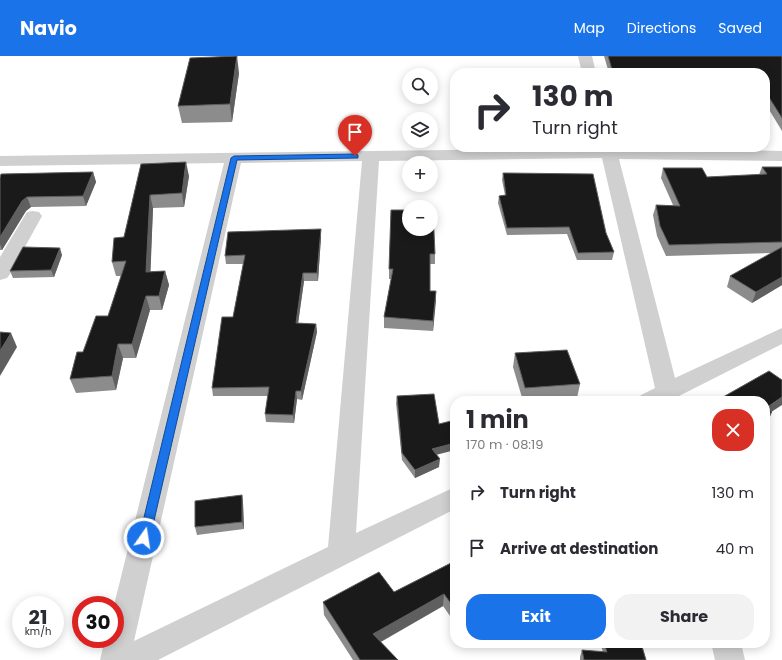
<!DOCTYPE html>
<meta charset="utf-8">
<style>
:root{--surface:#fff;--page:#f2f2f3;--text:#2b2b33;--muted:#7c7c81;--accent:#1a73e8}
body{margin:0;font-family:Poppins,sans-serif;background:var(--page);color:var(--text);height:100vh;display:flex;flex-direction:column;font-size:15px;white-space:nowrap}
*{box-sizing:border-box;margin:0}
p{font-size:13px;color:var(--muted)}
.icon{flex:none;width:22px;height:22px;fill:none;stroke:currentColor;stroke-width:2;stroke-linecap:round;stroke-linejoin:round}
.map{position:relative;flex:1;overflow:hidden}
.panel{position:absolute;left:450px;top:340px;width:320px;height:252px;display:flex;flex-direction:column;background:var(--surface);border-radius:16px;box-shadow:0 2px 10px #0003}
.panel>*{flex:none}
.banner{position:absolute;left:450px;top:12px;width:320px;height:84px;border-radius:16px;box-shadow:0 2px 10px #0003;background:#fff;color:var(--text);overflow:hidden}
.tools{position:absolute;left:402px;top:12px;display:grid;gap:8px}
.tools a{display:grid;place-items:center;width:36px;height:36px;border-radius:50%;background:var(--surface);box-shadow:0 2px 10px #0003;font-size:20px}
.speed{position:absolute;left:12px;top:540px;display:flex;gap:8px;font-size:20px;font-weight:700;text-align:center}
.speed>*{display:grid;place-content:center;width:52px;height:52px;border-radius:50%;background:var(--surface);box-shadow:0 2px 10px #0003;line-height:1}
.speed small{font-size:10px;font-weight:400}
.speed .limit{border:6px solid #d22;background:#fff;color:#111}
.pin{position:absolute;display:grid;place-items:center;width:34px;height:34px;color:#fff;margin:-41px -17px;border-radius:50% 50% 50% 0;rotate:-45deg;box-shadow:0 0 4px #0007}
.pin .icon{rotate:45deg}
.me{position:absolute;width:44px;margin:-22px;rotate:13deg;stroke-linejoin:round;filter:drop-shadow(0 0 3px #0008)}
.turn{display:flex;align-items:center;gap:14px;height:84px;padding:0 16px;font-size:18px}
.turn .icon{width:52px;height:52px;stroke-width:2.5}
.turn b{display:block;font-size:28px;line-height:34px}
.round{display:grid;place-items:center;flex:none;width:42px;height:42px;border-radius:16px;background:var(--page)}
.headline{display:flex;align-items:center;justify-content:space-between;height:68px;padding:0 16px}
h1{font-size:24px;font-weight:700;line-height:30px}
.cta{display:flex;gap:8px;margin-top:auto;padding:8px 16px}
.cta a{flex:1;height:46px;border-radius:16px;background:var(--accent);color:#fff;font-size:16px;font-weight:700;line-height:46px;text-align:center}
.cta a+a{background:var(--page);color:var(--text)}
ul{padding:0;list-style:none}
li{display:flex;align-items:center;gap:12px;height:56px;padding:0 16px}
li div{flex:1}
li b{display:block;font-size:15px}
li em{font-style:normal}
header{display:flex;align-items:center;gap:24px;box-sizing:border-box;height:56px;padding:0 20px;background:var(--accent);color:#fff}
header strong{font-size:19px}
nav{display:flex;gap:22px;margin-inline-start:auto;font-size:14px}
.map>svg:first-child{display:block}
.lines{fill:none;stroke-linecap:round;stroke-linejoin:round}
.street{fill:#d0d0d0;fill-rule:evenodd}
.wall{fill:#8c8c8c}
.shaded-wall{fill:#5f5f5f}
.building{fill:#1a1a1a;stroke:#5f5f5f}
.route{fill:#1a73e8;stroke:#114b97}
</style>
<header>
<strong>Navio</strong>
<nav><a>Map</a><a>Directions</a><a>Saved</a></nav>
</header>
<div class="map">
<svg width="782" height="604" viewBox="0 0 782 604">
<rect width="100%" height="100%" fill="#fff"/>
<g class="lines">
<g class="street">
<polygon points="578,0 592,0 596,17 582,17"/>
<path d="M600 91 782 95V105L619 103 675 322 782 272V288L679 340 681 345H637L641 339 655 332 602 102 379 105 356 477 455 431V453L158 604H100L105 583H115L114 549 224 107 0 110V100L600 92ZM362 105 328 491 134 585 241 107Z"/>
<polygon points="33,155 39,156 42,160 10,218 7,222 0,224 0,201 27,156"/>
<polygon points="711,587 741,587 745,604 715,604"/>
</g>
</g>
<g class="wall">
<polygon points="604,0 782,0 782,75 765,47 765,17 609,17"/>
<polygon points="239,17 232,66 182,67 178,50"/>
<polygon points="141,108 189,120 184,151 153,152 150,216 165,215 169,229 162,254 150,254 136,302 123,302 116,334 76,337 70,323 83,296 108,260 121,220 116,220 112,206 124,181"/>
<polygon points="762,111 782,111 782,229 752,247 727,231 730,220 773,197 666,200 657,180 653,159 656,149 673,149 661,122 663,112 707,121 759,119"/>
<polygon points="93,116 96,126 86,150 31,151 26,155 2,194 0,194 0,122"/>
<polygon points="503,117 606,177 614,196 612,204 577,204 567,178 507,179 498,147 499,140 505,139 502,124"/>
<polygon points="391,154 435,198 435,208 430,208 430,235 436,235 433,275 384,272 384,261 391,223 389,223 389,213"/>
<polygon points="321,173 321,181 318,225 304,225 298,267 316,268 317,276 302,344 297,343 294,367 266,366 265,358 268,340 213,340 212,332 233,261 243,208 226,208 225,200"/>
<polygon points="62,199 54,221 13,222 10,215"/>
<polygon points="515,297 580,328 577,342 535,345 523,345 513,311"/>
<polygon points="397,340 437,399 439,411 415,422 402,404 396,347"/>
<polygon points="242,439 243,447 244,473 197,479 195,471"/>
<polygon points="455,505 455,567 443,550 381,586 398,604 353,604 324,559 323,546 394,536"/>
<polygon points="600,587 641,587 646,604 580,604 580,601 582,594 603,596"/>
</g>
<g class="shaded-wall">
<polygon points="237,0 239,17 232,66 230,48"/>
<polygon points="186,106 189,120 184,151 182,137"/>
<polygon points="93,116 96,126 86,150 83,140"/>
<polygon points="150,139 153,152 150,229 146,216"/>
<polygon points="27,141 31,151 26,155 2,194 0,188 0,181 22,145"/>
<polygon points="321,173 321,181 318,225 317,217"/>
<polygon points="60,192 62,199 54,221 51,214"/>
<polygon points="165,215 169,229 162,254 159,240"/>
<polygon points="303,217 304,225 297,275 296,267"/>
<polygon points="782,221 782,229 752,247 756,236"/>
<polygon points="436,235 436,245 433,275 433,265"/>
<polygon points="146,240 150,254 136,302 132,288"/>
<polygon points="316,268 317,276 302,344 301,335"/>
<polygon points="11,277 17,291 0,320 0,295"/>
<polygon points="118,288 123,302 116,334 112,320"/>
<polygon points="296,335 297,343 294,367 293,359"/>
<polygon points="782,341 782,349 765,360 766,352"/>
<polygon points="772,356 767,368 765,369 765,361"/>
<polygon points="455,387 455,394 432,400 432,393"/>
<polygon points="440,403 439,411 415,422 415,414"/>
<polygon points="242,439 243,447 244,473 242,466"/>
<polygon points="444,538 443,550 373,590 373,578"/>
</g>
<g class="building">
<polygon points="237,0 230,48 178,50 190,2"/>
<polygon points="608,0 782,0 782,62 765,35 765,17 613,17"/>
<polygon points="186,106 182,137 150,139 146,216 165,215 159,240 146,240 132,288 118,288 112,320 70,323 77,296 83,296 96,260 108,260 126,205 112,206 114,182 124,181 141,108"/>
<polygon points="762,111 782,111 782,186 669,189 660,170 656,149 680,150 663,112 702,112 707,121 767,118"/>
<polygon points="93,116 83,140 27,141 22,145 0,181 0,122 1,118"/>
<polygon points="503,117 593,118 606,177 614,196 578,197 569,171 507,172 499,140 506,139"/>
<polygon points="391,154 409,154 409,173 431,173 431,154 433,154 435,198 430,198 430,235 436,235 433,265 384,261 393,213 389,213"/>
<polygon points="321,173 317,217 303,217 296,267 316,268 301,335 296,335 293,359 265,358 269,331 212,332 222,261 233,261 245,199 225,200 228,176"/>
<polygon points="23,191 60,192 51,214 10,215"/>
<polygon points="782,191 782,221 756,236 730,220"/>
<polygon points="0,276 11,277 0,295"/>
<polygon points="567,294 580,328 525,332 515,297"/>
<polygon points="769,315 782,324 782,341 766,352 772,356 765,361 765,345 716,345"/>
<polygon points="434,338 439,368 455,364 455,387 432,393 440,403 415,414 402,397 397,340"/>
<polygon points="242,439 242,466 195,471 195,445"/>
<polygon points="455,505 455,553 444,538 373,578 398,604 360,604 323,546 379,516 394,536"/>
<polygon points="604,587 641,587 646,604 584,604 582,594 607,596"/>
</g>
<polygon class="route" points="355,98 358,99 358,102 237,104 150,482 148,486 140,486 139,482 231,102 234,100"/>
</svg>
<div class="tools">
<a><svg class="icon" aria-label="search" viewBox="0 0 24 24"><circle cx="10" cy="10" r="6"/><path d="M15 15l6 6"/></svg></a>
<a><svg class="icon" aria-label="layers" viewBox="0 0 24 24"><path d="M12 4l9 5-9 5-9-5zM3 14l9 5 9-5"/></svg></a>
<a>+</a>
<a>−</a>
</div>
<div class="speed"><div>21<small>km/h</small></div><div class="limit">30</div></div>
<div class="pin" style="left:355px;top:100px;background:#d93025"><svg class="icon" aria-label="arrive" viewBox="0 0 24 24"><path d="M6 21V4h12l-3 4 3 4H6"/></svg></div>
<svg class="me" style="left:144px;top:482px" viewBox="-20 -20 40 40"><circle r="17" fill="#1a73e8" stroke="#fff" stroke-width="3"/><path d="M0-11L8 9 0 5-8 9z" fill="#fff"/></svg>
<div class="banner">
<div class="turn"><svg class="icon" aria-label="right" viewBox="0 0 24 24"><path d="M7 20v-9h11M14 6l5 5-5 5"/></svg><div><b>130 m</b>Turn right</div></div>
</div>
<section class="panel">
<div class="headline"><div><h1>1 min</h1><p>170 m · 08:19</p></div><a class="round" style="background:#d93025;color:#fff"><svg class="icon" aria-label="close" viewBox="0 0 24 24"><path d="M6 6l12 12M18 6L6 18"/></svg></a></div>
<ul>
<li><svg class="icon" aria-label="right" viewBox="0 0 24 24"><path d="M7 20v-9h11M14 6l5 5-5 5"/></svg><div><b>Turn right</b></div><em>130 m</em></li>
<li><svg class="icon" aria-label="arrive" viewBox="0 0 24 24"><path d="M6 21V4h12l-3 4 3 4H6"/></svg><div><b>Arrive at destination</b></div><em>40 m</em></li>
</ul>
<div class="cta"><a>Exit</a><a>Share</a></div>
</section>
</div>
